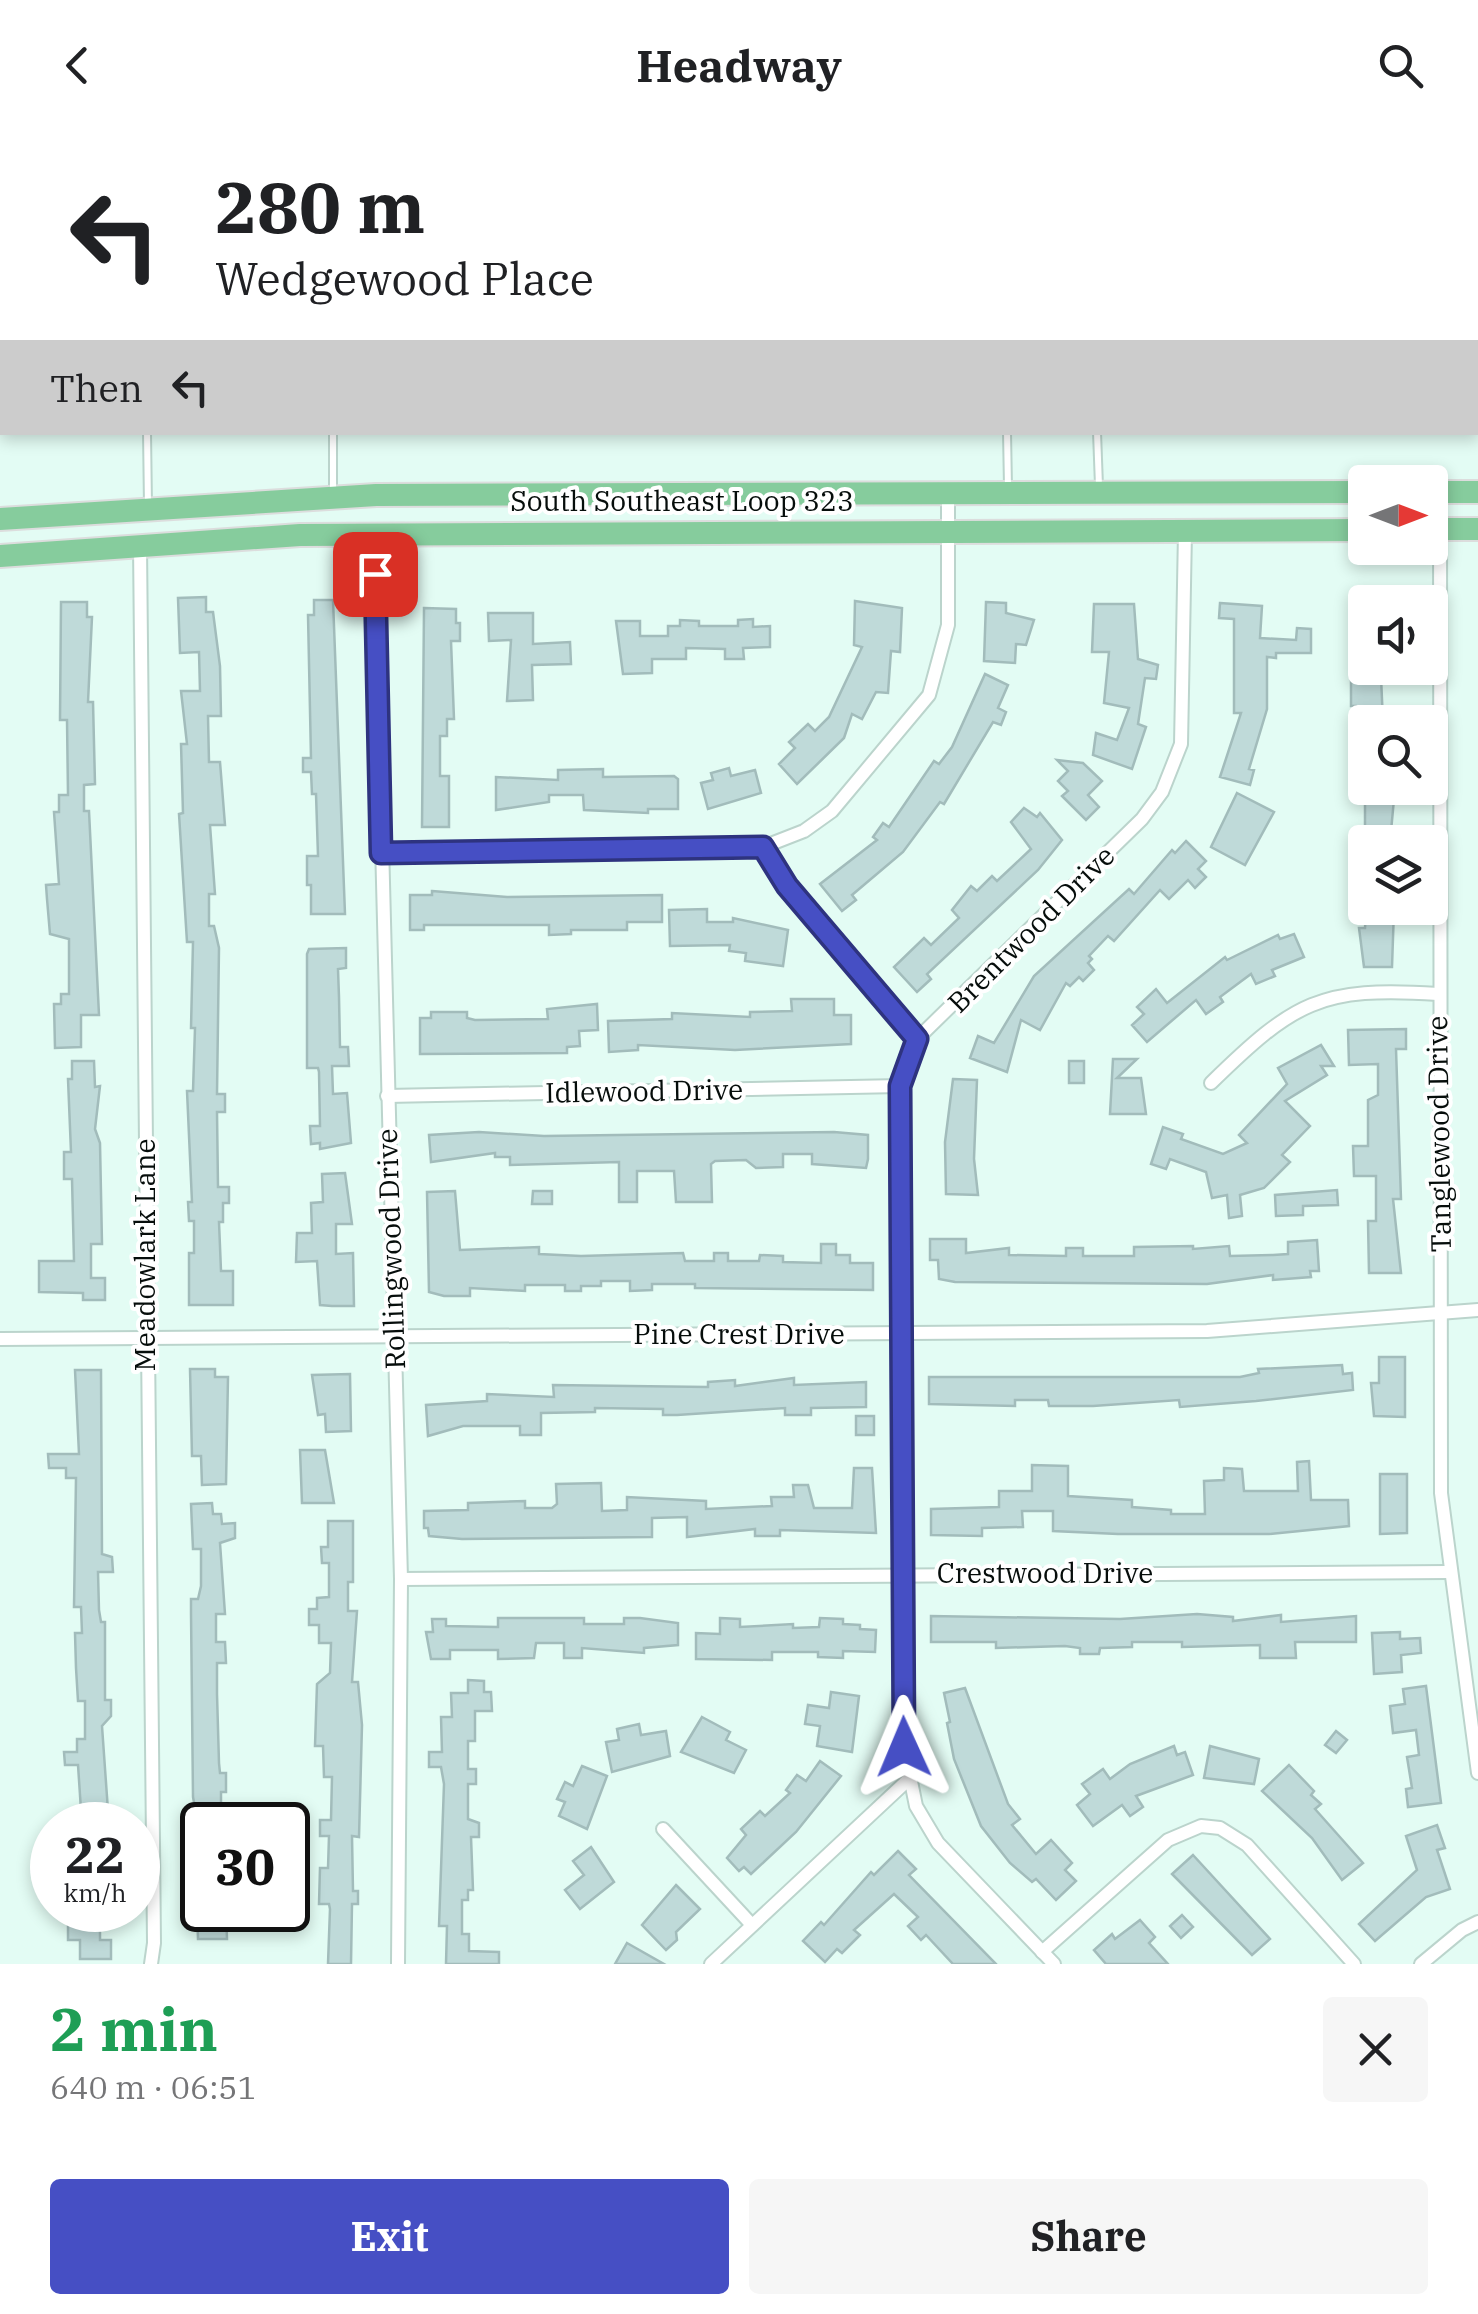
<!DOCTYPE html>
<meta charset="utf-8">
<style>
:root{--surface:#fff;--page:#f6f6f6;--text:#202124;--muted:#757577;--accent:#464fc4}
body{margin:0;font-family:"IBM Plex Serif",serif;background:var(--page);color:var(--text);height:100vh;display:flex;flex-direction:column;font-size:38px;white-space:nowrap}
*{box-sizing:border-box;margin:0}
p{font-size:32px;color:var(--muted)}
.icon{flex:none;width:55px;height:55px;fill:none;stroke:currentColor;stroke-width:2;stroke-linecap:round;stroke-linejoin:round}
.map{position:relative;height:1834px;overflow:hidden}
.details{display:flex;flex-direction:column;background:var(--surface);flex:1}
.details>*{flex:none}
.hud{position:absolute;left:0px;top:0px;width:1480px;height:305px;box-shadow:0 5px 15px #0003;background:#fff;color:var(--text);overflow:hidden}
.needle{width:65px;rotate:90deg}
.buttons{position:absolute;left:1348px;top:335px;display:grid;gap:20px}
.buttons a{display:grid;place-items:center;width:100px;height:100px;border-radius:10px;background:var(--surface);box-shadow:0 5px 15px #0003;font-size:50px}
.speed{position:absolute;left:30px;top:1672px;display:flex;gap:20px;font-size:50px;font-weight:700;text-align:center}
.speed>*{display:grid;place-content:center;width:130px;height:130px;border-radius:50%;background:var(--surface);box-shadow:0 5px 15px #0003;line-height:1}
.speed small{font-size:25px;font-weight:400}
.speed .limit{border:5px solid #111;border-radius:15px;background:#fff;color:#111}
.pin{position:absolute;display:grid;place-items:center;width:85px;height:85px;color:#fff;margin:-42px;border-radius:20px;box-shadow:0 5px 15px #0006}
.me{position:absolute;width:110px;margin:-55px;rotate:359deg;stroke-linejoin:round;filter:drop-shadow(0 0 8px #0008)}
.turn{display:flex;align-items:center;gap:35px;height:210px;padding:0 50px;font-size:45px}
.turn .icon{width:130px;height:130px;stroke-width:2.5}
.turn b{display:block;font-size:70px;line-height:85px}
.then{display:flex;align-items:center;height:95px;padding:0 50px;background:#0003;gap:20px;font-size:38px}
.round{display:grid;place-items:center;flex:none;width:105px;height:105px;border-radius:10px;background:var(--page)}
.summary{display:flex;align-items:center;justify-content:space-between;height:170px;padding:0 50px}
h1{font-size:60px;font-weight:800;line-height:75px;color:#1e9e55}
.action{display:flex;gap:20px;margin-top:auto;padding:20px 50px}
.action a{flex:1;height:115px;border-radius:10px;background:var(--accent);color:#fff;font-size:40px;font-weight:800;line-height:115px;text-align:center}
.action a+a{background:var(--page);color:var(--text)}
header{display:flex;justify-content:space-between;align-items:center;height:130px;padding:0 50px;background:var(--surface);font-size:45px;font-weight:800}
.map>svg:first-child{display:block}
.forest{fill:#a6bd98}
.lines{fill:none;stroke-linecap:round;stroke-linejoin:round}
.river{stroke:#abe1ee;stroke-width:30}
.building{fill:#bfdad9;stroke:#a2bcbb;stroke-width:2.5}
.lane-casing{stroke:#bbd4cc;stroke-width:10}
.street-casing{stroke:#bbd4cc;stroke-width:16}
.highway-casing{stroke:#dcdddd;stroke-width:26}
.lane{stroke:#fff;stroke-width:6}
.street{stroke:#fff;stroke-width:12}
.highway{stroke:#86cc9d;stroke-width:22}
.route-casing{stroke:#2e337f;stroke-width:25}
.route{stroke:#464fc4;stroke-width:18}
.labels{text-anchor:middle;stroke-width:8;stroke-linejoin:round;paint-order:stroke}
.street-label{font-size:28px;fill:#060d0b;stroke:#fff}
</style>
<header><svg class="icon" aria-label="back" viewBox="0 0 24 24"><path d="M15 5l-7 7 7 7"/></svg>Headway<svg class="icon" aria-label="search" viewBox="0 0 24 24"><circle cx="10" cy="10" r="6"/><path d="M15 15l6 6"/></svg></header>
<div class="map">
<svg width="1478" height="1834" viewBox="0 0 1478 1834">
<rect width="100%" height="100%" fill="#e3fcf4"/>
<g class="forest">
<polygon points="95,0 287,0 292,2 100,2"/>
<polygon points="1096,0 1478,0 1478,185 1478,2 1091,2"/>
</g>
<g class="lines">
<polyline class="river" points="140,0 144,2"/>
</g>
<g class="building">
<polygon points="206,467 206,482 213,482 220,536 221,586 208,586 209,632 220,632 225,695 210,695 215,764 209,764 209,796 214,796 219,818 217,964 225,964 225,982 217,982 218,1057 229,1057 229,1073 223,1073 223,1092 219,1092 221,1141 233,1141 233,1175 189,1175 189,1123 194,1123 194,1091 189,1091 188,1072 192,1072 187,961 193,961 195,898 191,898 193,812 187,812 179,684 183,683 181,614 187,614 181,561 200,561 199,522 180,523 178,468"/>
<polygon points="314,470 333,470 345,784 311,784 311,755 307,755 307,726 318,726 316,664 312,664 311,642 303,642 303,628 311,628 308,485 314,485"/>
<polygon points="855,471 902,478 900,522 891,521 888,563 876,562 862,589 852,584 844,608 797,654 779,634 795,618 789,612 808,594 815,601 829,587 862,517 854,515"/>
<polygon points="61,472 87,472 87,487 92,487 88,572 93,572 95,654 84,655 84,681 89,681 99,885 81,885 81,917 55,918 54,874 61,874 61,864 69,864 69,809 50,804 47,769 46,755 59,754 54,682 59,682 59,665 68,665 67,590 60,590"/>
<polygon points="986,472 1006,473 1006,483 1034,490 1026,515 1016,514 1015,533 984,531"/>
<polygon points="1220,473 1262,476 1260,508 1296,510 1297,498 1311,499 1311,523 1276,523 1276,528 1267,527 1267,579 1249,639 1254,640 1250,655 1220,647 1241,583 1234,583 1234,489 1219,488"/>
<polygon points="1094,474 1134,474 1138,529 1158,535 1156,549 1145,548 1138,594 1146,597 1132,639 1093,625 1096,603 1117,610 1129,578 1104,573 1109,522 1092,522"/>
<polygon points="424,478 456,479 456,493 460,493 460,511 451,511 454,589 447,589 447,606 440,606 440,646 449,646 449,697 422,697"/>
<polygon points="488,483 533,483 533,514 570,512 571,534 532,535 533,570 507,571 511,510 489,511"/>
<polygon points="753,489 753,497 770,496 770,517 743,518 744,529 725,529 725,519 686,518 686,529 652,529 652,543 623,544 616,491 640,491 640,506 668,506 668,496 680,496 680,490 699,491 699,496 738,496 738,490"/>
<polygon points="1351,539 1365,541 1365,547 1381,547 1383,592 1358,592 1356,576 1351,576"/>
<polygon points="985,544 1008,555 998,578 1006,582 1001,595 993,592 944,674 940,672 903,722 852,765 856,770 842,781 820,754 877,710 873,707 883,693 889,697 934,631 939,634 952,617"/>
<polygon points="1057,630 1083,633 1102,651 1088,665 1099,677 1086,690 1062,666 1068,661 1058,651 1068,641"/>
<polygon points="729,638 731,646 755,640 761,663 708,679 701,653 713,650 711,643"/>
<polygon points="603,639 603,647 674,646 678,649 678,679 648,679 648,683 584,680 583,665 549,665 549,672 496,680 496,647 558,650 558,640"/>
<polygon points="1365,658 1389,658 1389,669 1394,669 1390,712 1365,712"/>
<polygon points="1237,663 1274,682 1245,735 1211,717"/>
<polygon points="1024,678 1037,687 1040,683 1062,710 1038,740 927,844 931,849 917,862 894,837 924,808 931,815 959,788 952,780 971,756 977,761 992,746 997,751 1031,719 1011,692"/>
<polygon points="1186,711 1206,731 1198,739 1206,747 1195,758 1188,750 1169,769 1160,760 1114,811 1108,806 1089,826 1092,829 1088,833 1094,840 1083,851 1079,847 1070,856 1066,853 1040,900 1021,890 1007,942 970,928 978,906 994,913 1034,846 1129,759 1134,764 1172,720 1175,723"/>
<polygon points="432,761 507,767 662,765 662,792 627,792 627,800 571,800 571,804 549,805 549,795 424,795 424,800 410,800 410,765 432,765"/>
<polygon points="707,779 707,792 733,792 733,788 788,800 783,836 745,831 746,823 729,821 730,815 670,816 669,780"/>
<polygon points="1366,779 1394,779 1392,837 1364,837 1359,798 1365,798"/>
<polygon points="1294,804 1304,827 1272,840 1275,846 1256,854 1251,844 1220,867 1223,872 1206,884 1196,870 1147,912 1132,895 1144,884 1137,877 1156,859 1167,873 1225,827 1227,830 1278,805 1280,809"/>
<polygon points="346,818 346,838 338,839 339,867 340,917 348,917 349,936 332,936 333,964 347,963 351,1013 320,1019 320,1013 311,1014 310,996 320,996 319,942 318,938 307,938 307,824 309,819"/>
<polygon points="791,869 834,869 834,885 851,885 851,914 735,920 638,915 638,920 609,922 608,891 672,889 672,883 750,887 750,882 792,881"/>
<polygon points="597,874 598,900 579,901 580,916 567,917 567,923 420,924 420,888 431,888 431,882 467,882 467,888 475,890 548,889 547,879"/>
<polygon points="1406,899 1406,919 1396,919 1401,1069 1393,1069 1401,1143 1369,1143 1368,1091 1376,1091 1376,1046 1354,1046 1353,1016 1368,1016 1368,970 1378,965 1378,934 1349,935 1348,900"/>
<polygon points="1321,915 1334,936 1321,936 1327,945 1285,971 1310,996 1282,1025 1290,1032 1264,1058 1240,1065 1242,1086 1229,1088 1227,1065 1212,1068 1206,1042 1170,1029 1166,1039 1151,1034 1163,997 1183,1004 1181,1009 1223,1024 1247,1013 1239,1005 1287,954 1278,938"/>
<polygon points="1113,929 1137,929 1117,948 1141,948 1146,984 1110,984"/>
<polygon points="72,931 94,931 95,957 100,956 95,999 100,1013 102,1114 91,1114 91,1148 105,1148 105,1170 83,1170 83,1163 39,1162 39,1131 74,1131 72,1049 64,1049 64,1022 71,1022 68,949 72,949"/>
<rect x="1069" y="931" width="15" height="22"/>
<polygon points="953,949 977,950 974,1029 978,1065 946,1064 945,1012"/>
<polygon points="479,1002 544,1006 834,1002 868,1005 868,1029 866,1038 812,1034 812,1024 783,1024 783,1037 756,1038 746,1030 715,1031 711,1034 712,1072 676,1072 674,1041 637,1041 637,1072 619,1072 619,1032 510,1035 510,1027 495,1027 495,1023 431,1032 429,1005"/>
<polygon points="345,1043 352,1094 336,1094 336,1124 353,1123 354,1176 332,1176 320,1175 317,1131 296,1132 297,1103 312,1103 311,1073 323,1072 322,1044"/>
<polygon points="1337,1060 1338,1075 1303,1076 1303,1085 1276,1086 1275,1065"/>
<polygon points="455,1061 460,1120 539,1117 539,1124 581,1126 683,1123 685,1131 714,1131 714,1123 728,1123 728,1131 759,1131 760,1125 783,1126 783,1132 821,1133 821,1114 836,1114 836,1125 850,1125 850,1133 873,1133 873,1160 695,1158 695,1154 652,1154 652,1160 630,1161 630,1151 601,1151 601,1156 581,1156 581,1161 565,1161 565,1155 525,1155 525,1161 470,1158 470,1166 444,1166 429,1162 427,1062"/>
<polygon points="533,1061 552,1061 552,1074 532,1074"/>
<polygon points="930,1109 966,1109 966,1123 1009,1118 1009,1125 1066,1126 1066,1118 1083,1118 1083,1126 1134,1126 1134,1117 1193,1116 1193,1119 1229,1116 1230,1126 1273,1125 1288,1124 1288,1112 1317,1110 1319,1141 1310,1141 1311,1147 1273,1150 1273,1145 1207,1154 955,1152 939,1149 938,1130 930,1130"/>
<polygon points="1379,1227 1405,1227 1405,1287 1374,1286 1371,1253 1379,1253"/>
<polygon points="1342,1235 1343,1244 1352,1243 1353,1260 1256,1271 1180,1277 1179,1270 1093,1276 1049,1276 1048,1270 1015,1270 1015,1276 929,1274 929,1247 1240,1247 1259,1243 1258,1239"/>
<polygon points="190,1239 215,1239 215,1247 228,1247 226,1354 202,1355 201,1326 192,1326"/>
<polygon points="75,1240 101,1240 102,1424 112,1427 113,1442 98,1442 99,1480 101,1492 105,1492 105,1570 111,1570 111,1586 102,1596 109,1695 82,1695 78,1635 65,1635 64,1622 77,1622 77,1609 85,1609 85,1571 78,1571 76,1538 75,1503 82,1503 81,1477 74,1477 76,1348 66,1348 66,1338 49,1338 48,1324 79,1324"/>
<polygon points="350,1244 351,1301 326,1302 325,1284 318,1285 312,1245"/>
<polygon points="794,1248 794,1255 866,1252 866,1277 811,1278 811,1285 785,1285 785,1278 677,1285 663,1285 663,1279 595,1278 595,1282 541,1283 541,1305 520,1305 520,1296 463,1296 428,1306 426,1275 487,1271 487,1264 554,1267 553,1255 708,1257 708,1252 735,1250 735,1256"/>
<rect x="856" y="1286" width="18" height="19"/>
<polygon points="300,1320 325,1320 334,1373 302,1373"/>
<polygon points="1309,1331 1311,1370 1348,1370 1349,1396 1269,1404 1118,1404 1053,1401 1053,1381 1022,1381 1023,1397 982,1398 982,1406 931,1405 931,1379 999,1377 999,1361 1032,1361 1032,1335 1068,1336 1068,1366 1132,1370 1132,1377 1171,1380 1171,1384 1205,1384 1204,1351 1224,1350 1224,1338 1242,1339 1244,1361 1298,1361 1297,1332"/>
<polygon points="854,1338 872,1338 876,1403 780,1400 780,1406 755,1406 755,1399 687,1407 687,1387 652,1388 652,1407 462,1409 429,1406 428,1398 424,1398 424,1381 468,1380 468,1373 525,1371 525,1378 552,1378 557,1374 556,1354 601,1353 602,1381 627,1380 627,1367 706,1371 706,1379 772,1376 771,1367 794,1367 793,1355 808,1355 814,1378 852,1378"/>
<polygon points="1380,1344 1407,1344 1407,1403 1380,1404"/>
<polygon points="212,1373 213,1384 221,1384 222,1394 235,1393 235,1408 220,1413 225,1484 216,1484 216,1512 225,1512 226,1533 217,1533 217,1564 219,1633 220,1643 226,1643 226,1662 221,1662 221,1695 198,1695 193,1667 191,1483 191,1469 198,1469 201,1456 201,1419 193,1419 191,1374"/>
<polygon points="328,1391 353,1391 353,1452 348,1452 348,1481 357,1481 352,1552 358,1552 362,1595 359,1707 352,1706 353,1761 358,1761 358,1774 352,1774 351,1834 328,1834 330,1779 329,1774 319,1774 320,1738 328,1738 329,1706 320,1706 320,1690 331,1690 332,1647 324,1647 323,1616 315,1616 317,1554 330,1543 331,1513 319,1513 319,1495 309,1495 309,1479 317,1479 317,1468 329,1467 329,1433 322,1433 321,1417 328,1417"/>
<polygon points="1197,1484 1233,1487 1233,1491 1281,1485 1281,1492 1356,1486 1356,1512 1295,1512 1296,1528 1260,1528 1260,1515 1182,1517 1182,1512 1132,1512 1132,1517 1100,1518 1099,1524 1080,1524 1080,1518 1065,1516 996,1518 996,1512 931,1512 931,1486 1120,1489"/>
<polygon points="498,1488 584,1488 584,1494 624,1494 624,1488 640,1488 678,1493 678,1515 644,1518 644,1523 582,1518 582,1528 564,1528 564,1513 536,1513 534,1528 498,1529 498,1520 450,1520 450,1529 431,1529 426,1502 433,1502 432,1489 446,1489 446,1496 498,1497"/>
<polygon points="720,1488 740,1489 740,1497 793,1494 793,1498 819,1497 820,1488 843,1489 843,1494 860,1495 860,1499 876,1500 875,1522 843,1521 843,1528 818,1527 818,1522 772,1522 772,1530 696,1529 696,1503 720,1504"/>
<polygon points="1400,1502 1400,1509 1420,1508 1421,1523 1401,1525 1402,1542 1374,1544 1372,1503"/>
<polygon points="468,1550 484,1551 484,1562 491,1562 492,1581 475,1581 475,1611 468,1611 468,1639 476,1639 476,1654 468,1654 468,1689 479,1693 479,1707 471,1707 473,1760 468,1760 468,1770 462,1770 462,1804 469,1804 469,1821 499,1822 499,1834 446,1834 447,1796 439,1796 444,1654 441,1637 429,1637 429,1622 442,1622 441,1587 452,1587 451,1563 468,1563"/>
<polygon points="1426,1556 1441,1673 1408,1677 1406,1659 1412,1658 1407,1627 1419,1625 1416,1600 1393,1603 1390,1576 1405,1574 1403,1559"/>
<polygon points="965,1558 1008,1674 1020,1689 1012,1695 1036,1724 1051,1710 1072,1733 1065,1740 1076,1751 1056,1770 1036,1749 1032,1752 1010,1733 981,1696 954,1629 947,1593 950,1592 944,1563"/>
<polygon points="831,1562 859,1566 852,1622 817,1616 820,1596 805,1594 808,1575 829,1578"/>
<polygon points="702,1587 730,1602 726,1610 746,1620 734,1643 681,1622"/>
<polygon points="639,1594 641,1605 666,1601 670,1626 612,1642 606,1612 619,1610 617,1599"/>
<polygon points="1336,1601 1347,1610 1336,1623 1325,1615"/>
<polygon points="1174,1616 1177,1625 1185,1622 1193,1645 1136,1666 1143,1677 1130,1686 1122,1675 1093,1696 1077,1675 1090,1664 1082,1654 1103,1639 1110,1649 1130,1634"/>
<polygon points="1210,1616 1259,1629 1254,1654 1204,1648"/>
<polygon points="820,1631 841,1646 796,1702 751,1744 744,1737 739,1741 727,1728 746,1705 741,1699 760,1681 765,1686 790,1663 786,1660 797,1645 806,1651"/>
<polygon points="1289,1635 1314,1661 1311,1665 1321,1674 1315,1679 1363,1733 1342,1750 1312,1708 1262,1661"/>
<polygon points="582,1636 607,1646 587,1699 559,1686 565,1672 557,1669 565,1652 573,1656"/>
<polygon points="1437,1695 1445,1718 1437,1720 1450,1759 1426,1767 1375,1811 1359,1794 1417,1740 1406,1706"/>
<polygon points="591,1717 614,1752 580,1779 565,1760 584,1745 573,1731"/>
<polygon points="898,1721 916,1739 909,1745 996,1834 953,1834 926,1805 921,1810 908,1796 918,1787 894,1764 854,1800 860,1805 842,1823 837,1819 825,1832 803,1811 821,1792 824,1795 871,1742 874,1745"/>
<polygon points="1193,1725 1270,1809 1252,1825 1172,1744"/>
<polygon points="676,1755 700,1779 676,1802 677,1810 666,1820 642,1795"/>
<polygon points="197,1780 226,1780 227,1809 198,1809"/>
<polygon points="1182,1785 1193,1797 1181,1808 1170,1796"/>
<polygon points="100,1790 100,1810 111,1810 111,1829 80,1829 80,1810 68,1810 68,1791"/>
<polygon points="1140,1790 1155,1807 1149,1813 1168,1834 1106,1834 1094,1820 1112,1804 1115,1809"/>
<polygon points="627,1813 664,1834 615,1834"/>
</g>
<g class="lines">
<g class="lane-casing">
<g id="lane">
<polyline points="0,121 2,121"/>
<polyline points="147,302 148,376"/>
<polyline points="333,302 333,361"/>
<polyline points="1007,302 1008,357"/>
<polyline points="1097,302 1099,356"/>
</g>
</g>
<g class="street-casing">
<g id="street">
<polyline points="589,0 595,2"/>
<polyline points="927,2 929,0"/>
<polyline points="1440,362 1441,1363 1478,1643"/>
<polyline points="374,404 401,1449 398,1834"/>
<polyline points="140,415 154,1813 151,1834"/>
<polyline points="763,717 787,756 917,909"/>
<polyline points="381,723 763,717 804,701 832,681 929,565 948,495 948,363"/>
<path d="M1211 953C1294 872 1320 856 1438 864"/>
<polyline points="387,966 901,956"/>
<polyline points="0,1209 1207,1201 1478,1180"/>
<polyline points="401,1449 1448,1442"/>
<polyline points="663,1699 752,1795"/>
<polyline points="1042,1822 1168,1710 1201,1696 1220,1698 1247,1715 1354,1834"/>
<polyline points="711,1834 910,1648"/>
<polyline points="1054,1834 938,1713 916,1676 904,1617 901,956 917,909 1142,689 1162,662 1181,614 1185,402"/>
<polyline points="1421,1834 1462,1800 1478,1792"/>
</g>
</g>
<g class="highway-casing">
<g id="highway">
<polyline points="1430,362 1478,362"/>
<polyline points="0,389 376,365 1365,362"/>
<polyline points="1430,399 1478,399"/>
<polyline points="0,426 300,405 1365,400"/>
</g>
</g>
<use href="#lane" class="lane"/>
<use href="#street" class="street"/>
<use href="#highway" class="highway"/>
</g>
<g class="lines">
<g class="route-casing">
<polyline id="route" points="375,444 381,723 763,717 787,756 917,909 900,956 904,1617"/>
</g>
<use href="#route" class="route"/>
</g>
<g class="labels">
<g class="street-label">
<text x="682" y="381">South Southeast Loop 323</text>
<text transform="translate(1031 799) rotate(-45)" y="10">Brentwood Drive</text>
<text transform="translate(644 961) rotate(-1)" y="10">Idlewood Drive</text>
<text transform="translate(1439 1004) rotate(-91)" y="10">Tanglewood Drive</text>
<text transform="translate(391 1119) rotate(-92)" y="10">Rollingwood Drive</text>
<text transform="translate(145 1125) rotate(-90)" y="10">Meadowlark Lane</text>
<text x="739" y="1214">Pine Crest Drive</text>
<text x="1045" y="1453">Crestwood Drive</text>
</g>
</g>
</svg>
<div class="buttons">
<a><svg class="needle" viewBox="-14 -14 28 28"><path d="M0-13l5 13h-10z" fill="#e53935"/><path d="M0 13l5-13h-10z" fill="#757577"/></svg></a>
<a><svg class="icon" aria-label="sound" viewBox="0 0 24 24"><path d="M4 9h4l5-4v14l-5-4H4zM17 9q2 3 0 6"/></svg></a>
<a><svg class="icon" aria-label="search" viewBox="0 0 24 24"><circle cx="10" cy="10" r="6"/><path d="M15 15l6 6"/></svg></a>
<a><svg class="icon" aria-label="layers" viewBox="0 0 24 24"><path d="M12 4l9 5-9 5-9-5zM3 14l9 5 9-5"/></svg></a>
</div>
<div class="speed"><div>22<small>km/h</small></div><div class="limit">30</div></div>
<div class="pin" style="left:375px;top:444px;background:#d93025"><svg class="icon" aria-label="arrive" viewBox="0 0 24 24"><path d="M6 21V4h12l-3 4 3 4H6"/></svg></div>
<svg class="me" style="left:904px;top:1617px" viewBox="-20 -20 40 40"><path d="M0-17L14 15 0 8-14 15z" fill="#464fc4" stroke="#fff" stroke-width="4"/></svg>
<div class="hud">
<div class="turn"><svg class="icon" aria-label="left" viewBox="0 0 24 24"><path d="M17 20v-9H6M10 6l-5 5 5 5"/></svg><div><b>280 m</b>Wedgewood Place</div></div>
<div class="then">Then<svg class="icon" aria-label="left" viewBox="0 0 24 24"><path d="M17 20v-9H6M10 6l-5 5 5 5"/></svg></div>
</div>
</div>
<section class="details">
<div class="summary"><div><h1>2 min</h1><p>640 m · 06:51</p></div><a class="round"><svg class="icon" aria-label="close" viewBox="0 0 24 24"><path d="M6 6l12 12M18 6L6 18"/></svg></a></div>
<div class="action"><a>Exit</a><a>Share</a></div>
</section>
